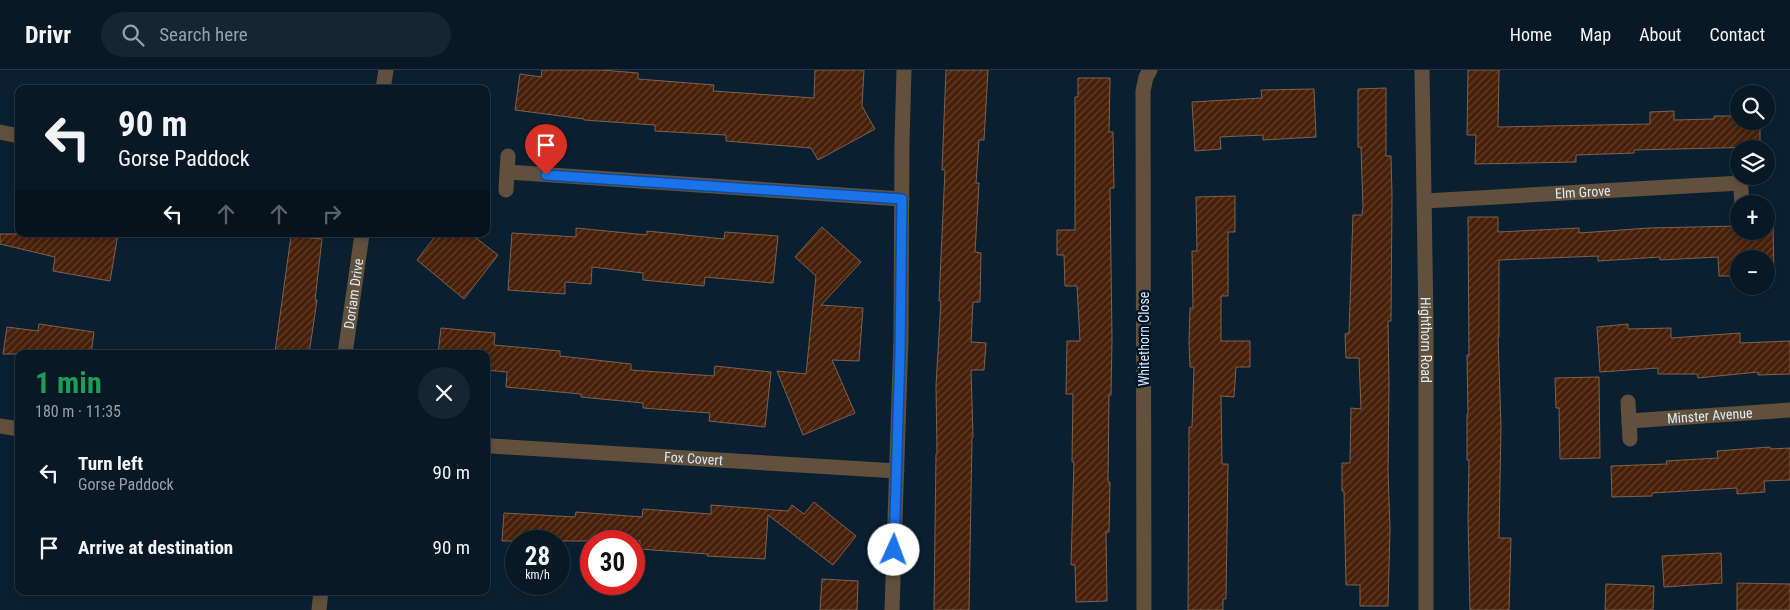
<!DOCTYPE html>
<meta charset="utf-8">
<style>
:root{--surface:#081825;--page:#162532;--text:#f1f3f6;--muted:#98a0a7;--line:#293742}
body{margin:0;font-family:"Roboto Condensed",sans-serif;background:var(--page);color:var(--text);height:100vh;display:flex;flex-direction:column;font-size:19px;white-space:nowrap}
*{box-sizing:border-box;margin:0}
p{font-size:16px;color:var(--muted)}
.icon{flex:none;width:28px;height:28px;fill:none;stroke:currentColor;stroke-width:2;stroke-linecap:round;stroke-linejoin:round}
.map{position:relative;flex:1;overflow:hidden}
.panel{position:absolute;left:15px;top:280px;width:475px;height:245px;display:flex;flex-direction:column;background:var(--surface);border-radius:10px;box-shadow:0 2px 8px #0003,0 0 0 1px var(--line)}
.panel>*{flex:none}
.guide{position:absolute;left:15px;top:15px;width:475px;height:152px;border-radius:10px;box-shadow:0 2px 8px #0003,0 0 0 1px var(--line);background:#081825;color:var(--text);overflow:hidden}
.tools{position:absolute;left:1730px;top:15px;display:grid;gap:10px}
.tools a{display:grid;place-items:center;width:45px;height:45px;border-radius:50%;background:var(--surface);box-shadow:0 2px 8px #0003,0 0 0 1px var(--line);font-size:25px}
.speed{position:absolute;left:505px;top:460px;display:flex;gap:10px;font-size:25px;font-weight:700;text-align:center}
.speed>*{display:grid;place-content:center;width:65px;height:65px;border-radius:50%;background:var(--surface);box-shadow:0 2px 8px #0003,0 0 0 1px var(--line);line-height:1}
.speed small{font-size:12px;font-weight:400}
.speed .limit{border:8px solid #d22;background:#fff;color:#111}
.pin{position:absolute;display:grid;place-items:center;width:42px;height:42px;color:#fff;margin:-51px -21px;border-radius:50% 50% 50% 0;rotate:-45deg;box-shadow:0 0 5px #0007}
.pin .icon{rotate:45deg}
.me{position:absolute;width:55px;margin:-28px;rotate:2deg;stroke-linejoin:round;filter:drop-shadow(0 0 4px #0008)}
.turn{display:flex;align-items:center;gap:18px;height:105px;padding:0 20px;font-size:22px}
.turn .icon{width:65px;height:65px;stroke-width:2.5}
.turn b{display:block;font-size:35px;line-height:42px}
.lanes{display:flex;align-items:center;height:48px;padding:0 20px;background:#0003;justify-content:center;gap:25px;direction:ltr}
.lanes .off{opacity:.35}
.round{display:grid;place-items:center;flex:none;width:52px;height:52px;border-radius:26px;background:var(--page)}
.overview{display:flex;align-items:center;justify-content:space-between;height:85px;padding:0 20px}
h1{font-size:30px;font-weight:700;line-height:38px;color:#1e9e55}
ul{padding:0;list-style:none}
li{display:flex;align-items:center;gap:15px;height:75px;padding:0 20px}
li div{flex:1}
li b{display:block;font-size:19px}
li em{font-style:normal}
header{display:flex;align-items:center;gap:30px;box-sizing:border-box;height:70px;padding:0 25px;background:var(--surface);border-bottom:1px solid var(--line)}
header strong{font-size:24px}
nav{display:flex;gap:28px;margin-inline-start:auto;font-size:18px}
.search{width:350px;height:45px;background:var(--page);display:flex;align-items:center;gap:12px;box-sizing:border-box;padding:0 18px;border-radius:28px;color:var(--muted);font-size:19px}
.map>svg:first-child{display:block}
.building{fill:url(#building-hatch);stroke:#7d6152}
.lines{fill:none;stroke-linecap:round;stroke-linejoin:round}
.minor{stroke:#61513c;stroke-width:15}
.route-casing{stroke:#114b97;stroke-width:12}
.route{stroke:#1a73e8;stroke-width:9}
.labels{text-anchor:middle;stroke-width:5;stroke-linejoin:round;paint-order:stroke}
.street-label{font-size:14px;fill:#dceaf6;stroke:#031627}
</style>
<header>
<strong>Drivr</strong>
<div class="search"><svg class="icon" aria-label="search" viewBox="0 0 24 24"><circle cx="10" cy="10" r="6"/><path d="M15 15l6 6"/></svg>Search here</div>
<nav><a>Home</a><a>Map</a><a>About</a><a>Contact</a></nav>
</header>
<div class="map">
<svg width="1790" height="540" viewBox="0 0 1790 540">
<defs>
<pattern id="building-hatch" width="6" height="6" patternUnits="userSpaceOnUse" patternTransform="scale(1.25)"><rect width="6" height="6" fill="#472007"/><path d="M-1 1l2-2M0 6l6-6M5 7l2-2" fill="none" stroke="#61412c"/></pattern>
</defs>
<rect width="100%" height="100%" fill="#0a2031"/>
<g class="building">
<polygon points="542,0 602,0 638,3 638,9 714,15 713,21 814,28 815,0 864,0 862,36 875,59 818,90 811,78 726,71 726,65 655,61 655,55 584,50 584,49 515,40 520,4 541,7"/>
<polygon points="946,0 988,0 984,70 979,70 976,113 979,113 975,182 981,183 980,232 973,232 971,272 986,273 984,300 971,300 973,367 972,367 969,540 934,540 936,384 937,384 936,315 941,231 939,231 945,100 942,100"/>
<polygon points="1468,0 1499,0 1498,57 1650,54 1650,42 1674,41 1674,50 1714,49 1714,46 1739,46 1739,51 1760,51 1760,77 1634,80 1634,83 1576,85 1576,92 1475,94 1476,65 1467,65"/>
<polygon points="1078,8 1110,8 1109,62 1113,62 1114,118 1110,118 1112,269 1111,325 1109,325 1108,412 1110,412 1109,462 1106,462 1107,531 1076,532 1075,495 1071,495 1074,392 1072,392 1073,324 1066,324 1067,271 1080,271 1077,216 1065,216 1064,185 1057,185 1057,160 1075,160 1075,27 1078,27"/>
<polygon points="1386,18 1386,86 1391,86 1392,126 1391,251 1388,251 1389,314 1388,402 1390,458 1388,536 1360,536 1360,515 1346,515 1344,421 1342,421 1342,393 1350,393 1351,338 1361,339 1359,288 1346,288 1345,264 1349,263 1353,145 1362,145 1363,137 1361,77 1358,77 1358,19"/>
<polygon points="1314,19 1316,67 1263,70 1263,65 1220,67 1221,79 1195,81 1192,32 1262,28 1261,20"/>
<polygon points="1235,126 1235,162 1228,162 1228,226 1221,226 1221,271 1250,271 1250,297 1236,297 1234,327 1221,326 1222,394 1228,394 1226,529 1223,529 1223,540 1188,540 1189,357 1192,357 1194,297 1190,297 1189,272 1190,238 1193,238 1192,181 1197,181 1196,127"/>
<polygon points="1468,147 1498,147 1498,162 1579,158 1579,163 1649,158 1739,156 1739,161 1766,161 1766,155 1773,155 1774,205 1766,205 1766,189 1739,189 1739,206 1719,206 1718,187 1660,190 1660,187 1598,191 1598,186 1499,190 1499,267 1498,267 1501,356 1499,468 1511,468 1509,540 1470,540 1468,448 1469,390 1467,390 1467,344 1468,344 1467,285 1469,285"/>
<polygon points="822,157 861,192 821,235 863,238 859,291 832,290 855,343 803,365 777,301 806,304 816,206 795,187"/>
<polygon points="576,158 647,165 647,161 724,169 725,162 778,166 773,213 705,207 704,216 643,210 643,203 592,197 591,214 565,212 565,224 508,220 512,163 576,167"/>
<polygon points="0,164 118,164 110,211 53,201 55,187 0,174"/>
<polygon points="437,164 471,164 498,185 464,229 417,190"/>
<polygon points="291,166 322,169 315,230 317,230 309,284 275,282"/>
<polygon points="39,254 94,262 91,284 3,284 7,257 38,261"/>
<polygon points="1628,254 1628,259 1671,258 1671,268 1740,263 1740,273 1790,271 1790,304 1758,305 1758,302 1698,308 1697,304 1658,304 1658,298 1600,302 1597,257"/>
<polygon points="441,258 495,263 494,275 560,281 560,286 631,294 631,300 714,306 715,296 771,302 765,357 709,351 710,343 643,338 643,333 581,327 581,324 506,317 507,302 486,300 486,284 438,284"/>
<polygon points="1599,307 1600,388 1560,389 1559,338 1556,338 1555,308"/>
<polygon points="1770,377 1770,379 1790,378 1790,410 1764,411 1765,422 1737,424 1737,418 1652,423 1652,426 1612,427 1611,396 1667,394 1666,391 1718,388 1717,381"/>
<polygon points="814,432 856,466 833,495 768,445 765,489 707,486 708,484 640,479 640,471 502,471 504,443 575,447 576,442 642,447 643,439 711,444 711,435 788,441 792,435 804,444"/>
<polygon points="1721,483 1722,513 1664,517 1662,486"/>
<polygon points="822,509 858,511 857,540 820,540"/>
<polygon points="1737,513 1790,514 1790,540 1737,540"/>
<polygon points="1606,514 1654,516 1653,540 1605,540"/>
</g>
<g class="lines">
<g class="minor">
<path id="s1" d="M1422 0 1426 253V540"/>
<polyline points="383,19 386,0"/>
<polyline points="0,62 19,66"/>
<polyline points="507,102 902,129"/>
<polyline points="1740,106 1742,134"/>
<polyline points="506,120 508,86"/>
<path id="s2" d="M1425 131 1741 113"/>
<path id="s3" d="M345 284 362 164"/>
<polyline points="1628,332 1630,369"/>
<path id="s4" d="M1629 351 1790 340"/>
<polyline points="0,356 19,359"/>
<path id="s5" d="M492 376 897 401"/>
<polyline points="319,540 321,521"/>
<polyline points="892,540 901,268 902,71 904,0"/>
<polyline points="1144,540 1143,21 1146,7 1150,0"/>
</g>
</g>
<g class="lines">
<g class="route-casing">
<polyline id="route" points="546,105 902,129 900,282 894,480"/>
</g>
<use href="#route" class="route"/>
</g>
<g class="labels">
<g class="street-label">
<text dy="5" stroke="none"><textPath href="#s2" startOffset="158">Elm Grove</textPath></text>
<text dy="5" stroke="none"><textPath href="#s3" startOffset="61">Doriam Drive</textPath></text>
<text transform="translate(1144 269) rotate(-90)" y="5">Whitethorn Close</text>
<text dy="5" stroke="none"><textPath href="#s1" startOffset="270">Highthorn Road</textPath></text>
<text dy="5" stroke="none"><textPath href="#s4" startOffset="81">Minster Avenue</textPath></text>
<text dy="5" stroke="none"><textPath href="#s5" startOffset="202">Fox Covert</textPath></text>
</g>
</g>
</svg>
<div class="tools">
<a><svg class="icon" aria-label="search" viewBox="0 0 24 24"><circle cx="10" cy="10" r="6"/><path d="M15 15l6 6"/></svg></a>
<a><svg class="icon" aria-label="layers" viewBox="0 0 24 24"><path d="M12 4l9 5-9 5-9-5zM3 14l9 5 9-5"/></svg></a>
<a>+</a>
<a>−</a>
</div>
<div class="speed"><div>28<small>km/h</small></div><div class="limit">30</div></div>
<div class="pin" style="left:546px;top:105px;background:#d93025"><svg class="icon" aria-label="arrive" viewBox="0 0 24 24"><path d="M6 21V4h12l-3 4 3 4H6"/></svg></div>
<svg class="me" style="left:894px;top:480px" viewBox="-20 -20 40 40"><circle r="19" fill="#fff"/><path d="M0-13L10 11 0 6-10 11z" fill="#1a73e8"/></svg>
<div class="guide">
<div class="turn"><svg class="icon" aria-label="left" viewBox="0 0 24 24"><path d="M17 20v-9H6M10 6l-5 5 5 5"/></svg><div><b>90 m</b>Gorse Paddock</div></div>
<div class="lanes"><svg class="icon" aria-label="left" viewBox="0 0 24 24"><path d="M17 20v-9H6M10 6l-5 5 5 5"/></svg><svg class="icon off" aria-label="ahead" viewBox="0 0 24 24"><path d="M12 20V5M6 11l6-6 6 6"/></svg><svg class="icon off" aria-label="ahead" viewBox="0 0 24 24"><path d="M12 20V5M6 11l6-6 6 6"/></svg><svg class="icon off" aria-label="right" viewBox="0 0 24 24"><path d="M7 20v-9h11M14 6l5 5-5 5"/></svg></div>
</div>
<section class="panel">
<div class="overview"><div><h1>1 min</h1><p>180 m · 11:35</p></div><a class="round"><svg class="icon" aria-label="close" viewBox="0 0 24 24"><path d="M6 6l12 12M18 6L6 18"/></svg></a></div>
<ul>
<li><svg class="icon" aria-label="left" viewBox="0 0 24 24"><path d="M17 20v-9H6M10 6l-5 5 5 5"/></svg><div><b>Turn left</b><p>Gorse Paddock</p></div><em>90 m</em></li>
<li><svg class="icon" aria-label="arrive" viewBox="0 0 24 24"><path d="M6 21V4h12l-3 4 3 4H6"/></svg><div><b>Arrive at destination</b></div><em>90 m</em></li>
</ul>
</section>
</div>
